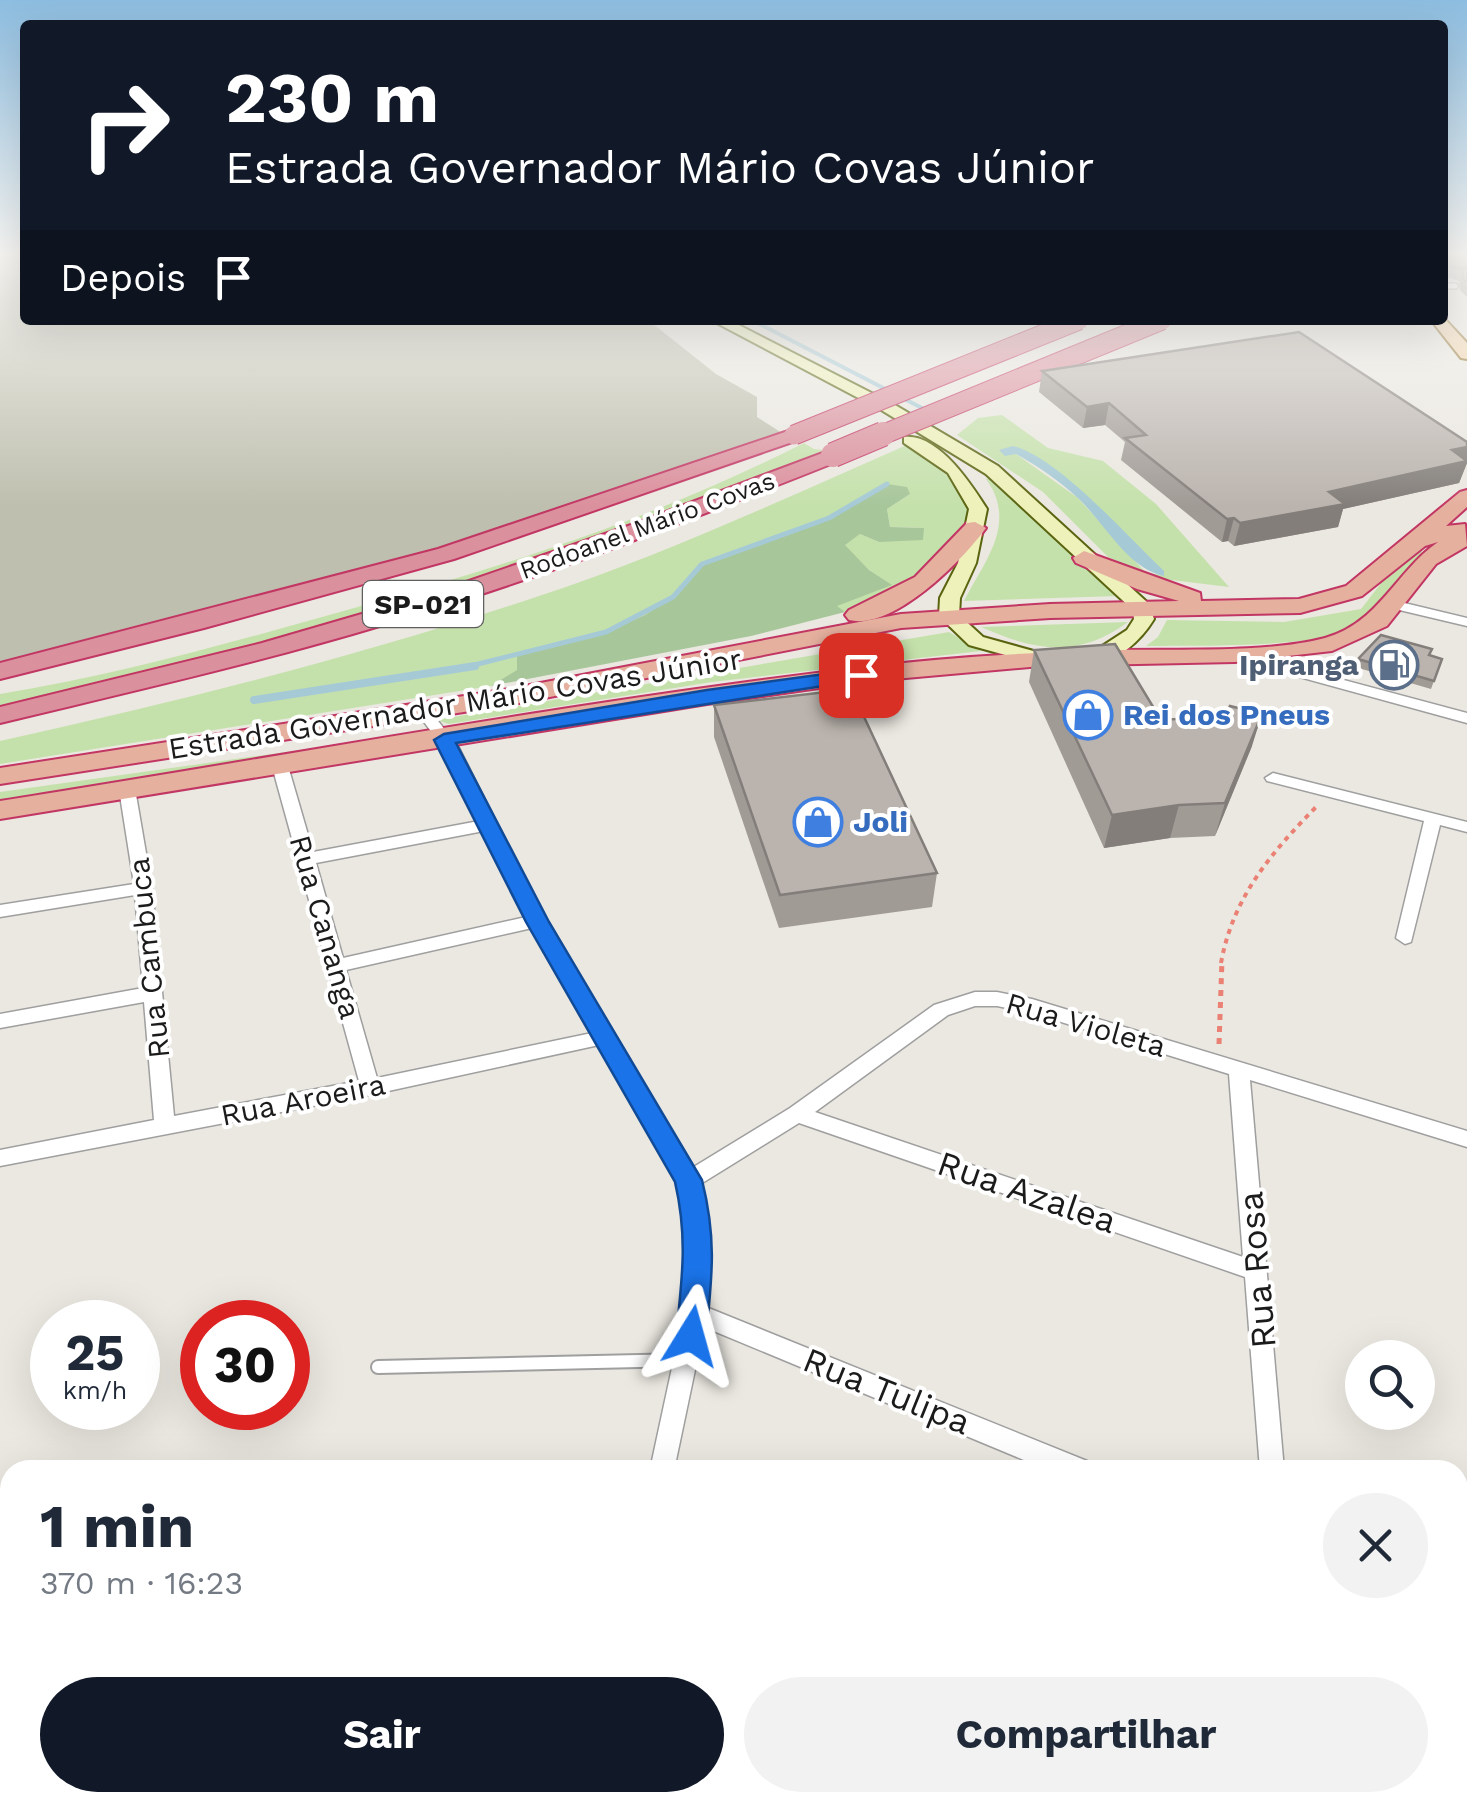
<!DOCTYPE html>
<html lang="pt">
<meta charset="utf-8">
<style>
:root{--surface:#fff;--page:#f2f2f3;--text:#1f2937;--muted:#747a83;--accent:#111827}
body{margin:0;font-family:"Work Sans",sans-serif;background:var(--page);color:var(--text);height:100vh;display:flex;flex-direction:column;font-size:38px;white-space:nowrap}
*{box-sizing:border-box;margin:0}
p{font-size:32px;color:var(--muted)}
.icon{flex:none;width:55px;height:55px;fill:none;stroke:currentColor;stroke-width:2;stroke-linecap:round;stroke-linejoin:round}
.map{position:relative;flex:1;overflow:hidden}
.drawer{position:absolute;left:0px;top:1460px;width:1468px;height:352px;display:flex;flex-direction:column;background:var(--surface);border-radius:30px 30px 0 0;box-shadow:0 10px 40px #0002}
.drawer>*{flex:none}
.top-card{position:absolute;left:20px;top:20px;width:1428px;height:305px;border-radius:10px;box-shadow:0 10px 40px #0002;background:#111827;color:#fff;overflow:hidden}
.controls{position:absolute;left:1345px;top:1340px;display:grid;gap:20px}
.controls a{display:grid;place-items:center;width:90px;height:90px;border-radius:50%;background:var(--surface);box-shadow:0 10px 40px #0002;font-size:50px}
.speed{position:absolute;left:30px;top:1300px;display:flex;gap:20px;font-size:50px;font-weight:700;text-align:center}
.speed>*{display:grid;place-content:center;width:130px;height:130px;border-radius:50%;background:var(--surface);box-shadow:0 10px 40px #0002;line-height:1}
.speed small{font-size:25px;font-weight:400}
.speed .limit{border:15px solid #d22;background:#fff;color:#111}
.pin{position:absolute;display:grid;place-items:center;width:85px;height:85px;color:#fff;margin:-42px;border-radius:20px;box-shadow:0 5px 15px #0006}
.me{position:absolute;width:110px;margin:-55px;rotate:8deg;stroke-linejoin:round;filter:drop-shadow(0 0 8px #0008)}
.turn{display:flex;align-items:center;gap:35px;height:210px;padding:0 40px;font-size:45px}
.turn .icon{width:130px;height:130px;stroke-width:2.5}
.turn b{display:block;font-size:70px;line-height:85px}
.then{display:flex;align-items:center;height:95px;padding:0 40px;background:#0003;gap:20px;font-size:38px}
.round{display:grid;place-items:center;flex:none;width:105px;height:105px;border-radius:52px;background:var(--page)}
.headline{display:flex;align-items:center;justify-content:space-between;height:170px;padding:0 40px}
h1{font-size:60px;font-weight:700;line-height:75px}
.action{display:flex;gap:20px;margin-top:auto;padding:20px 40px}
.action a{flex:1;height:115px;border-radius:60px;background:var(--accent);color:#fff;font-size:40px;font-weight:700;line-height:115px;text-align:center}
.action a+a{background:var(--page);color:var(--text)}
.map>svg:first-child{display:block}
.construction{fill:#bebfae}
.grass{fill:#c5e1ab;fill-rule:evenodd}
.forest{fill:#a7c69a}
.water{fill:#a6cad5}
.lines{fill:none;stroke-linecap:round;stroke-linejoin:round}
.stream-far2{stroke:#a6cad5;stroke-width:4}
.stream-far1{stroke:#a6cad5;stroke-width:5}
.stream{stroke:#a6cad5;stroke-width:8}
.service-far1-casing{stroke:#9f9f9f;stroke-width:8}
.service-casing{stroke:#9f9f9f;stroke-width:16}
.minor-casing{stroke:#9f9f9f;stroke-width:3}
.secondary-casing{stroke:#5a6410;stroke-width:4}
.primary-casing{stroke:#825d0f;stroke-width:4}
.trunk-casing{stroke:#c23664;stroke-width:4}
.motorway-casing{stroke:#c23664;stroke-width:4}
.path-far1{stroke:#ea8174;stroke-width:4;stroke-dasharray:5 5;stroke-linecap:butt}
.path{stroke:#ea8174;stroke-width:5;stroke-dasharray:6 6;stroke-linecap:butt}
.service-far1{stroke:#fff;stroke-width:5}
.service{stroke:#fff;stroke-width:12}
.minor{fill:#fff;fill-rule:evenodd}
.secondary{fill:#eef1b9;fill-rule:evenodd}
.primary{fill:#f1cfa1;fill-rule:evenodd}
.trunk{fill:#e6b09f;fill-rule:evenodd}
.motorway{fill:#db909d;fill-rule:evenodd}
.motorway-bridge-far1-casing{stroke:#c23664;stroke-width:21;stroke-linecap:butt}
.motorway-bridge-casing{stroke:#c23664;stroke-width:26;stroke-linecap:butt}
.motorway-bridge-far1{stroke:#db909d;stroke-width:19}
.motorway-bridge{stroke:#db909d;stroke-width:24}
.wall{fill:#a19b96}
.shaded-wall{fill:#837e7a}
.building{fill:#bbb4ae;stroke:#837e7a;stroke-width:2.5}
.route{fill:#1a73e8;stroke:#114b97;stroke-width:2.5}
.labels{text-anchor:middle;stroke-width:8;stroke-linejoin:round;paint-order:stroke}
.far-street-label{font-size:25px;fill:#1b1b1b;stroke:#fff}
.shield{fill:#fff;stroke:#5f5f5f;stroke-width:2.5}
.shield-label{font-size:28px;font-weight:bold;fill:#1b1b1b}
.service-label{font-size:30px;font-weight:bold;fill:#4e5e75;stroke:#fff;text-anchor:end}
.street-label{font-size:30px;fill:#1b1b1b;stroke:#fff}
.shop-label{font-size:30px;font-weight:bold;fill:#366cbe;stroke:#fff;text-anchor:start}
.near-street-label{font-size:35px;fill:#1b1b1b;stroke:#fff}
</style>
<div class="map">
<svg width="1467" height="1812" viewBox="0 0 1467 1812">
<rect width="100%" height="100%" fill="#ebe8e1"/>
<polygon class="construction" points="0,254 25,254 25,320 648,320 716,374 757,397 757,417 782,433 592,512 439,562 0,669"/>
<g class="grass">
<path d="M1002 415 1048 448 1103 461 1156 504 1229 587 1155 578 1108 557 1043 492 957 435 978 418ZM1016 454 1049 466 1087 496 1164 575 1146 573 1078 498Z"/>
<path d="M804 443 814 449 832 451 534 573 0 713V694C119 675 232 642 347 610 511 564 651 520 804 443Z"/>
<path d="M909 444 955 482 970 517 957 551 888 599 845 612 835 606 891 585 869 570 844 545 860 534 879 542 924 528 890 527 887 509 910 494 855 502 829 518 702 564 673 597 645 615 518 670 491 686 0 764V741C181 701 360 656 536 597 664 555 786 498 909 444Z"/>
<path d="M993 477C1038 513 1076 557 1119 596L964 601C985 560 1018 523 986 479Z"/>
<path d="M1418 550 1423 552C1400 577 1385 610 1356 627 1318 649 1193 645 1146 646L1158 637 1167 620 1284 622 1361 609 1382 582Z"/>
<path d="M1128 622C1078 659 1035 651 981 627Z"/>
<polygon points="949,632 981,651 712,682 449,724 436,720"/>
<polygon points="428,732 0,802 0,792"/>
</g>
<polygon class="forest" points="887,484 907,487 910,494 887,509 890,527 924,528 923,540 879,542 860,534 845,545 869,570 892,585 837,606 845,612 751,636 491,686 517,670 517,655 611,630 645,615 673,597 702,564 829,518"/>
<path class="water" d="M1013 446C1059 458 1128 537 1164 571V576C1128 569 1105 524 1079 499 1061 482 1038 466 1016 454L1005 456 999 450Z"/>
<g class="lines">
<polyline class="stream-far2" points="752,320 922,408"/>
<polyline class="stream-far1" points="462,668 606,632 673,597 702,564 829,518 887,484"/>
<polyline class="stream" points="254,700 475,666"/>
<g class="service-far1-casing">
<polyline id="service-far1" points="1442,286 1455,286"/>
</g>
<g class="service-casing">
<polyline id="service" points="378,1367 683,1360"/>
</g>
<g class="minor-casing">
<g id="minor">
<polygon points="1396,601 1467,618 1467,626 1391,608 1391,602"/>
<polygon points="1235,651 1467,713 1467,723 1230,658 1228,655"/>
<path d="M423 707 428 708 459 748 546 921 692 1168 790 1108 934 1005 975 992H997L1032 999 1467 1131V1147L1250 1080 1284 1470H1260L1245 1277 799 1123 699 1185 708 1255 706 1307 1087 1461 1090 1470H1048L704 1327 674 1470H650L681 1326 686 1255 684 1218 678 1182 599 1045 370 1095 0 1166V1150L154 1120 144 1002 0 1028V1014L143 988 135 895 0 917V905L134 884 119 789 127 784 135 789 152 888 174 1116 359 1081 272 766 280 761 288 766 313 852 479 821 444 749 416 711ZM484 831 526 917 343 958 316 863ZM532 928 592 1033 377 1078 346 970ZM975 1006H997L1032 1013 1229 1074 1243 1257 815 1112 948 1015Z"/>
<polygon points="1273,773 1467,822 1467,832 1440,825 1411,942 1405,944 1396,938 1424,821 1267,781 1265,778"/>
<polygon points="10,1511 10,1537 0,1538 0,1512"/>
<polygon points="10,1794 10,1802 180,1802 177,1812 4,1812 1,1806 6,1796"/>
<polygon points="383,1802 456,1802 460,1812 386,1812"/>
<polygon points="558,1802 588,1802 586,1812 556,1812"/>
<polygon points="1032,1802 1077,1802 1081,1812 1035,1812"/>
<polygon points="1286,1802 1316,1802 1317,1812 1287,1812"/>
</g>
</g>
<g class="secondary-casing">
<g id="secondary">
<path d="M711 320H729L895 405 998 466 1149 604 1154 619C1142 639 1115 666 1090 662V654L1127 630 1134 619 1133 610 986 474 883 411Z"/>
<path d="M904 437C938 433 971 484 987 509L976 563 960 598 959 615 983 637 1048 655V663L1041 665 969 645 939 616 940 598 958 563 969 509 948 473 904 443Z"/>
</g>
</g>
<g class="primary-casing">
<polygon id="primary" points="1442,316 1467,343 1467,359 1461,358 1431,320 1442,320"/>
</g>
<g class="trunk-casing">
<g id="trunk">
<path d="M1467 490V507L1446 526 1465 524 1467 546 1436 564 1387 626 1332 651 1235 662 1041 666 861 682 707 704 0 819V801C286 756 571 702 858 668 946 657 1034 652 1122 650 1182 649 1268 653 1325 638 1379 623 1396 571 1438 542L1425 546 1362 596 1300 613 1050 618 901 628 509 705 0 784V768L509 689 901 614 1050 604 1179 601 1137 589 1076 563 1073 558 1084 551 1200 593 1201 601 1299 599 1346 586 1460 492Z"/>
<path d="M975 522 986 528C962 561 893 631 849 620L845 615 849 610 915 577 967 523Z"/>
</g>
</g>
<g class="motorway-casing">
<g id="motorway">
<polygon points="794,429 801,431 804,435 801,439 454,559 204,628 0,679 0,663 438,549"/>
<path d="M833 449 841 450 844 455 841 460C690 520 539 579 383 625 257 663 128 692 0 723V707L262 643 434 593 631 525Z"/>
</g>
</g>
<path class="path-far1" d="M1221 963C1233 897 1271 853 1317 806"/>
<polyline class="path" points="1219,1044 1222,960"/>
<use href="#service-far1" class="service-far1"/>
<use href="#service" class="service"/>
<use href="#minor" class="minor"/>
<use href="#secondary" class="secondary"/>
<use href="#primary" class="primary"/>
<use href="#trunk" class="trunk"/>
<use href="#motorway" class="motorway"/>
<g class="motorway-bridge-far1-casing">
<g id="motorway-bridge-far1">
<polyline points="794,435 1079,320"/>
<polyline points="877,437 1162,320"/>
</g>
</g>
<g class="motorway-bridge-casing">
<polyline id="motorway-bridge" points="833,455 883,434"/>
</g>
<use href="#motorway-bridge-far1" class="motorway-bridge-far1"/>
<use href="#motorway-bridge" class="motorway-bridge"/>
</g>
<g class="wall">
<polygon points="1442,254 1467,254 1467,269 1442,263"/>
<polygon points="1447,265 1467,269 1467,297 1460,290 1459,281 1444,276"/>
<polygon points="1042,371 1467,442 1467,463 1459,483 1343,509 1338,527 1234,546 1228,541 1222,542 1121,460 1125,442 1105,425 1083,428 1039,392"/>
<polygon points="1432,649 1430,655 1442,659 1431,689 1355,667 1358,659"/>
<polygon points="1034,650 1161,720 1252,746 1215,836 1170,838 1104,848 1029,682"/>
<polygon points="714,705 937,873 932,907 779,928 714,737"/>
</g>
<g class="shaded-wall">
<polygon points="1109,403 1105,425 1083,428 1087,407"/>
<polygon points="1467,447 1467,463 1459,483 1343,509 1338,527 1234,546 1240,523 1329,492 1452,450"/>
<polygon points="1234,518 1228,541 1222,542 1227,519"/>
<polygon points="1262,714 1252,746 1215,836 1225,803"/>
<polygon points="1179,805 1170,838 1104,848 1112,815"/>
</g>
<g class="building">
<polygon points="1447,265 1467,269 1467,282 1463,279 1463,270"/>
<polygon points="1299,332 1467,442 1467,447 1452,450 1467,461 1329,492 1345,504 1240,523 1234,518 1227,519 1125,438 1146,435 1109,403 1087,407 1042,371"/>
<polygon points="1381,635 1432,649 1429,655 1442,659 1434,681 1358,659"/>
<polygon points="1115,644 1161,720 1224,716 1230,706 1262,714 1225,803 1179,805 1112,815 1034,650"/>
<polygon points="851,689 937,873 780,895 714,705"/>
</g>
<linearGradient id="sky" x2="0" y2="1"><stop stop-color="#8dbde0"/><stop offset="0.5" stop-color="#f6f5f2"/><stop offset="1" stop-color="#f6f5f2" stop-opacity="0"/></linearGradient>
<rect width="1467" height="507" fill="url(#sky)"/>
<path class="route" d="M861 669 871 675 868 679 456 743 549 922 702 1180C717 1240 712 1277 706 1336L701 1346 691 1350 680 1346 676 1336C682 1280 688 1238 675 1182L526 922 434 740 444 734 707 690Z"/>
<defs>
<g id="fuel-ring" transform="scale(2.5)"><circle r="9.5" fill="#fff" stroke="#5c6f8a" stroke-width="1.5"/><path d="M-5.5-6h7V0h2V4h1.3V-2.5L3-4.5l.8-.8L6-3V5H2.5V1h-1V6h-7ZM-4.2-4.7v3.2H.2V-4.7Z" fill="#5c6f8a"/></g>
<g id="shop-ring" transform="scale(2.5)"><circle r="9.5" fill="#fff" stroke="#3f7fe0" stroke-width="1.5"/><path d="M-5-2.5h2.3a2.7 3.5 0 0 1 5.4 0H5L5.5 6h-11ZM-1.5-2.5h3a1.5 2.3 0 0 0-3 0Z" fill="#3f7fe0"/></g>
</defs>
<g fill-rule="evenodd">
<use href="#fuel-ring" x="1394" y="665"/>
<use href="#shop-ring" x="1088" y="715"/>
<use href="#shop-ring" x="818" y="822"/>
</g>
<g class="labels">
<g class="far-street-label">
<text transform="translate(647 525) rotate(-20)" y="9">Rodoanel Mário Covas</text>
</g>
<rect class="shield" x="363" y="581" width="120" height="46" rx="8"/>
<g class="shield-label">
<text x="423" y="614">SP-021</text>
</g>
<g class="service-label">
<text x="1359" y="675">Ipiranga</text>
</g>
<g class="street-label">
<text transform="translate(455 704) rotate(-9)" y="10">Estrada Governador Mário Covas Júnior</text>
<text transform="translate(325 927) rotate(74)" y="10">Rua Cananga</text>
<text transform="translate(149 958) rotate(-96)" y="10">Rua Cambuca</text>
<text transform="translate(1086 1025) rotate(16)" y="10">Rua Violeta</text>
<text transform="translate(303 1100) rotate(-11)" y="10">Rua Aroeira</text>
</g>
<g class="shop-label">
<text x="1123" y="725">Rei dos Pneus</text>
<text x="853" y="832">Joli</text>
</g>
<g class="near-street-label">
<text transform="translate(1027 1192) rotate(19)" y="12">Rua Azalea</text>
<text transform="translate(1257 1270) rotate(-95)" y="12">Rua Rosa</text>
<text transform="translate(887 1391) rotate(22)" y="12">Rua Tulipa</text>
</g>
</g>
</svg>
<div class="controls">
<a><svg class="icon" aria-label="search" viewBox="0 0 24 24"><circle cx="10" cy="10" r="6"/><path d="M15 15l6 6"/></svg></a>
</div>
<div class="speed"><div>25<small>km/h</small></div><div class="limit">30</div></div>
<div class="pin" style="left:861px;top:675px;background:#d93025"><svg class="icon" aria-label="arrive" viewBox="0 0 24 24"><path d="M6 21V4h12l-3 4 3 4H6"/></svg></div>
<svg class="me" style="left:691px;top:1336px" viewBox="-20 -20 40 40"><path d="M0-17L14 15 0 8-14 15z" fill="#1a73e8" stroke="#fff" stroke-width="4"/></svg>
<div class="top-card">
<div class="turn"><svg class="icon" aria-label="right" viewBox="0 0 24 24"><path d="M7 20v-9h11M14 6l5 5-5 5"/></svg><div><b>230 m</b>Estrada Governador Mário Covas Júnior</div></div>
<div class="then">Depois<svg class="icon" aria-label="arrive" viewBox="0 0 24 24"><path d="M6 21V4h12l-3 4 3 4H6"/></svg></div>
</div>
<section class="drawer">
<div class="headline"><div><h1>1 min</h1><p>370 m · 16:23</p></div><a class="round"><svg class="icon" aria-label="close" viewBox="0 0 24 24"><path d="M6 6l12 12M18 6L6 18"/></svg></a></div>
<div class="action"><a>Sair</a><a>Compartilhar</a></div>
</section>
</div>
